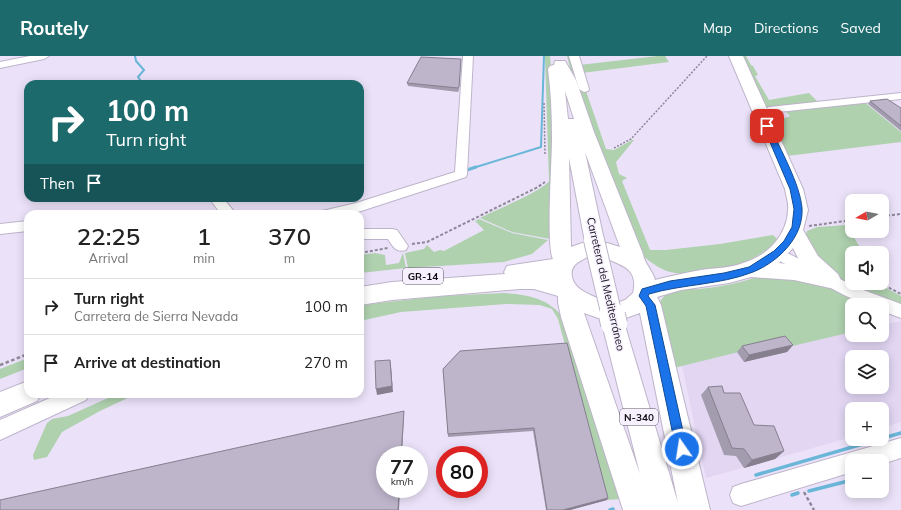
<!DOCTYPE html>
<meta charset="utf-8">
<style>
:root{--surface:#fff;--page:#f6f6f6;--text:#222;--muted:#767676;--line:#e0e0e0;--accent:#1d6a6d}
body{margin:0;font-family:Mulish,sans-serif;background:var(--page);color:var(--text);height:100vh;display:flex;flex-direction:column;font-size:15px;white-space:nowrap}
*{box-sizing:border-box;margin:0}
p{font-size:13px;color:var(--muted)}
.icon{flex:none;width:22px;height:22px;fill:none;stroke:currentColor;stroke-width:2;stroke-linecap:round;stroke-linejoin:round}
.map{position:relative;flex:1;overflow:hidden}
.details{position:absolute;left:24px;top:154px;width:340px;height:188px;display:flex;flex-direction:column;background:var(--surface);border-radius:12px;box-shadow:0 2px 10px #0003}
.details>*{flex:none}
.guide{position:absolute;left:24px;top:24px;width:340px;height:122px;border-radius:12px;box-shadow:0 2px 10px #0003;background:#1d6a6d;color:#fff;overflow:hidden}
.needle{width:26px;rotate:261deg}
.buttons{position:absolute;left:845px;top:138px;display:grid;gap:8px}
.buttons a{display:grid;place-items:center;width:44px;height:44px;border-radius:8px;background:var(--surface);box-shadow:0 2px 10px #0003;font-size:20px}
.speed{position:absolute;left:376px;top:390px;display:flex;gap:8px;font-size:20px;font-weight:700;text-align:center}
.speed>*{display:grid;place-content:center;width:52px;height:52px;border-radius:50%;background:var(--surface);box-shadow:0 2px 10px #0003;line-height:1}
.speed small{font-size:10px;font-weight:400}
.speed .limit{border:6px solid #d22;background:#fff;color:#111}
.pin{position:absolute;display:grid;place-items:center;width:34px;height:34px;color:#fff;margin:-17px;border-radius:8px;box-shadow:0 2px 6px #0006}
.me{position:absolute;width:44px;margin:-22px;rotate:347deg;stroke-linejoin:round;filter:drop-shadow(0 0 3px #0008)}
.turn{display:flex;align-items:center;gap:14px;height:84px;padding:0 16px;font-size:18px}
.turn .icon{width:52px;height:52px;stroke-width:2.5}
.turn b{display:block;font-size:28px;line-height:34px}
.then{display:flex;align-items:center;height:38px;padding:0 16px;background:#0003;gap:8px;font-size:15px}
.eta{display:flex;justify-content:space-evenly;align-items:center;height:68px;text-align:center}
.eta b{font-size:24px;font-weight:600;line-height:28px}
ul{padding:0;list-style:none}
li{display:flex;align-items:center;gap:12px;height:56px;padding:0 16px;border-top:1px solid var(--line)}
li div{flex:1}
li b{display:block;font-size:15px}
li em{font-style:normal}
header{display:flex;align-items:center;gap:24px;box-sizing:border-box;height:56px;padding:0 20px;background:var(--accent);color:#fff}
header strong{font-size:19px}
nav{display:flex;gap:22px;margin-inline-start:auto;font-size:14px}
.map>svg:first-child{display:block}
.built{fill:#e2d6f3;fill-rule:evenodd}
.green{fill:#afd1ae}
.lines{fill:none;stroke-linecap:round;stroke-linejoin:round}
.stream-far2{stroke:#69b6d8;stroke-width:2}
.stream-far1{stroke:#69b6d8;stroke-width:3}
.stream{stroke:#69b6d8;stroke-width:3.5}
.minor-casing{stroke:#beb4ca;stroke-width:2}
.highway-casing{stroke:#beb4ca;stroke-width:2}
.path-far2{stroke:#8e8798;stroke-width:1.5;stroke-dasharray:2 1.5;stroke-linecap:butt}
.path-far1{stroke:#8e8798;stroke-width:2;stroke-dasharray:3 2;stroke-linecap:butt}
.path{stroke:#8e8798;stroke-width:2.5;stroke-dasharray:3.5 2.5;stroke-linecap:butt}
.minor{fill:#fff;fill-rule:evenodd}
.highway{fill:#fff;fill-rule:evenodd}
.highway-bridge-far1-casing{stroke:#beb4ca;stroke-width:22;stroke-linecap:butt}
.highway-bridge-casing{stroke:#beb4ca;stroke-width:28;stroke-linecap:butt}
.highway-bridge-far1{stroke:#fff;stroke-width:20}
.highway-bridge{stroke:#fff;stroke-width:26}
.wall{fill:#a39caf}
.shaded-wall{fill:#857f8e}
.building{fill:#beb5cb;stroke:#857f8e}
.route{fill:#1a73e8;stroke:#114b97}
.labels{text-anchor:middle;stroke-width:3;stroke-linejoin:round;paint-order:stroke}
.shield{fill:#f7f1ff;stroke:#57535d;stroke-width:1}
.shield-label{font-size:10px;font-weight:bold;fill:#120f17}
.street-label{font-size:11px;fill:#120f17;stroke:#f7f1ff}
</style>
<header>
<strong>Routely</strong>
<nav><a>Map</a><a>Directions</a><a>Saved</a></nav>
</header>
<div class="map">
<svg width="901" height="454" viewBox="0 0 901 454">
<rect width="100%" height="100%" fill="#ebe2f9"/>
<path class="built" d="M901 265V366L882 372V353H852V381L706 422 682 310 779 286 784 292 852 276V279H882V269ZM852 301H882V331H852Z"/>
<g class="green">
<path d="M545 0H550L552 22 553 179 550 183 512 176 480 162C493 155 543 135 549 125Z"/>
<path d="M567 0H572L581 34 586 35 606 93 614 94 632 84H634L616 106 619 118 627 122 622 125 650 194H666L720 188 773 179 777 183C760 208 704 221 675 217 662 215 653 208 643 200L577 40Z"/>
<polygon points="658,0 665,0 669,6 582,17 579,9"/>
<polygon points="742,0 746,0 751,9 753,10 758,19 755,20 769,44 809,37 820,48 767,52"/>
<polygon points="863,45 901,76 901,86 787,100 772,67 790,60 786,56 777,54"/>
<polygon points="479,163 512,177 548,184 532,198 504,206 408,212 405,197 424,193 427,189 434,196 440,194 444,195 484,174 475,165"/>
<polygon points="847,169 863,197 852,197 852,227 877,227 901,240 901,249 857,233 825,215 805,182 807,175 817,171"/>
<polygon points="375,197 385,199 386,209 399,207 403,197 406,212 360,217 360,199"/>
<path d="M764 219 813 224 874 249H852V276L784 292 779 286 674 312 659 248C662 242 665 238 672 235 681 231 690 234 699 233 721 231 743 226 764 219Z"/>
<path d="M504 237C527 239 549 242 563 262L621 443 607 444 558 263 552 253 540 249 506 248 401 256 360 265V249L441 240Z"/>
<polygon points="28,302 28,312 0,323 0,313"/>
<polygon points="117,338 136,338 100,355 62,376 47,401 34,404 33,399 47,367 52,363 68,360"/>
</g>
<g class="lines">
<g class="stream-far2">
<polyline points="135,0 136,5 144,14 138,21 143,28"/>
<polyline points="473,112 541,91 544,0"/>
</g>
<g class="stream-far1">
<polyline points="467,114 476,111"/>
<polyline points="307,158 325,156"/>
</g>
<g class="stream">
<polyline points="756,419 901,377"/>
<polyline points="809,435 852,424"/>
<polyline points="792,439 798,437"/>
<polyline points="610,454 613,453"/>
</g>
<g class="minor-casing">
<g id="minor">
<polygon points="30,0 49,0 44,3 0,12 0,6"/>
<polygon points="463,0 473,0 467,118 466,121 358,156 347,158 320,158 322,155 356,147 455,116"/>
<polygon points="569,0 579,0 589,33 588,35 584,36 579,33"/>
<polygon points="901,37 901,43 769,57 763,54 769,51"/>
<polygon points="209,142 223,142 236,158 221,158"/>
<polygon points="28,165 28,175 0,178 0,168"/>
<path d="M360 173H392L397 174 408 190 406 194C396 197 393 191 388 183H360Z"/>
<polygon points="777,192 858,232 901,248 901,262 882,255 882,249 868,249 846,240 772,201 769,197 772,193"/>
<polygon points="59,338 89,338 86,344 0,384 0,364"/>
<polygon points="901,382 901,402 882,408 882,405 852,405 852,416 741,450 733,447 730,439 733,431 741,428"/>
</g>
</g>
<g class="highway-casing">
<g id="highway">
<path d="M729 0H743L803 133 808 154 803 174 818 200 838 218 841 224 838 230 830 232 794 224 751 221 729 227 681 234 657 241 661 249 710 454H623L561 261 558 246V240L534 233H520L392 244 360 249V231L392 226 505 218 504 216 507 210 553 203C546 190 552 104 552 83 552 60 551 36 548 13L550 10 554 9 555 5H565L576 24 594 76 643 198C644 207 653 215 655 224 670 220 685 217 701 214 715 212 730 212 743 207 767 200 787 180 788 154 789 147 786 140 785 133ZM565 35 574 63H568ZM585 96 620 191 607 187 602 188 604 184ZM569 102 585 186 571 191ZM599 190 597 194C606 210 641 204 633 237L625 244 614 248 612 252C606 241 575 239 572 221 569 203 590 205 596 193L595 191ZM793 192 802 210 779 207ZM612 256 613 259 609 260ZM584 257 601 263 605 262 602 268 640 418ZM640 257 678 447 623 263Z"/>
<polygon points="28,325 28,338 41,338 37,345 0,361 0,336"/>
</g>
</g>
<g class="path-far2">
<polyline points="544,47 545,98"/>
<polyline points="614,92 631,83 707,0"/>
</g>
<g class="path-far1">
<polyline points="882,160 901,158"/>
<polyline points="809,170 852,164"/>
<polyline points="412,188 427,186 538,131 545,126"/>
<polyline points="360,197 388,192"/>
<polyline points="880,227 901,238"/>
</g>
<g class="path">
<polyline points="0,309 28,298"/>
<polyline points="804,436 814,454"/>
</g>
<use href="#minor" class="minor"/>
<use href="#highway" class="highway"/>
<g class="highway-bridge-far1-casing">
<polyline id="highway-bridge-far1" points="594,184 612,260"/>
</g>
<g class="highway-bridge-casing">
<polyline id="highway-bridge" points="612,259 614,268"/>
</g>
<use href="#highway-bridge-far1" class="highway-bridge-far1"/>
<use href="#highway-bridge" class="highway-bridge"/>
</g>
<g class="wall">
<polygon points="461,3 459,34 458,36 408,30 407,27"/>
<polygon points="870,45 901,52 901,75 868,48"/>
<polygon points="793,289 787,296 744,306 737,296 742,290"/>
<polygon points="460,295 607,444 570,454 546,454 533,375 448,381 443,313"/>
<polygon points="708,331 724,337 754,369 784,395 775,403 744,412 736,400 724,399 701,339"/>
</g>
<g class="shaded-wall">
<polygon points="793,289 787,296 744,306 749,299"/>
<polygon points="390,304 391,310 393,336 377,339 376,333"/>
<polygon points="404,355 404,358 402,399 401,399"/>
<polygon points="784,395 775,403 744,412 752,404"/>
<polygon points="399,433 400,433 399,454 398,454"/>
<polygon points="608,442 607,444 570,454 563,454"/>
</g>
<g class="building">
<polygon points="421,1 461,3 459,31 458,32 407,27"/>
<polygon points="887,43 901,52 901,70 870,45"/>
<polygon points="785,280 793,289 749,299 742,290"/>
<polygon points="567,287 608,442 563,454 547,454 534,372 448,378 443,313 460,295"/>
<polygon points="390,304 392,330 376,333 375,305"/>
<polygon points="722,330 724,337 740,337 754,369 774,370 784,395 752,404 744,393 732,392 708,331"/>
<polygon points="404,355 401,399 385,399 385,433 399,433 398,454 0,454 0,444"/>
</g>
<path class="route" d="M767 68 770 70C780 93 800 128 802 152 804 181 778 206 753 216 720 229 683 228 649 238L648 240 655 249 687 393 686 397 682 399 677 397 676 393 646 250 639 240 642 233 670 225 724 217 749 211 774 195 784 185 792 171 794 153 790 133 763 70Z"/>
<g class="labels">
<g class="shield">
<rect x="403" y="212" width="40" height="16" rx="3"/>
<rect x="620" y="353" width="38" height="16" rx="3"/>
</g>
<g class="shield-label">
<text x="423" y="224">GR-14</text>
<text x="639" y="365">N-340</text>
</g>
<g class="street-label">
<text transform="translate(606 228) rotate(77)" y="4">Carretera del Mediterráneo</text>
</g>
</g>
</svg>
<div class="buttons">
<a><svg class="needle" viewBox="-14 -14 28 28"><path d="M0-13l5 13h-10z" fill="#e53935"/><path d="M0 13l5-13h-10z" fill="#767676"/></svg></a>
<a><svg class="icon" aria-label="sound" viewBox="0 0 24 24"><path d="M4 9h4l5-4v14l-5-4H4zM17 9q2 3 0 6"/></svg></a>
<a><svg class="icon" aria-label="search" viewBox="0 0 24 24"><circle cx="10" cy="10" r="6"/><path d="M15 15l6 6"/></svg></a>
<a><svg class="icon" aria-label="layers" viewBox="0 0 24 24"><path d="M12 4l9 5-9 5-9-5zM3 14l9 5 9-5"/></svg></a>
<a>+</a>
<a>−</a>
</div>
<div class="speed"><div>77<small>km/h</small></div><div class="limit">80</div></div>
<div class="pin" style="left:767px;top:70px;background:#d93025"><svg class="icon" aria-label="arrive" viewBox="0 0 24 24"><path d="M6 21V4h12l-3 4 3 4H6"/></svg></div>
<svg class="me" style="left:682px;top:393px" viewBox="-20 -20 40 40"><circle r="17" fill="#1a73e8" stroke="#fff" stroke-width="3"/><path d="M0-11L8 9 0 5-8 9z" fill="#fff"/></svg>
<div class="guide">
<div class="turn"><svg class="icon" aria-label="right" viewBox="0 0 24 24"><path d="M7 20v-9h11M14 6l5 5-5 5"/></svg><div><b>100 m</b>Turn right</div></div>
<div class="then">Then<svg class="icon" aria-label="arrive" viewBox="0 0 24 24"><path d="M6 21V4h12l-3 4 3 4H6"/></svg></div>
</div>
<section class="details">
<div class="eta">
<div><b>22:25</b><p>Arrival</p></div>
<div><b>1</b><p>min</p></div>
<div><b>370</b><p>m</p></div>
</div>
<ul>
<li><svg class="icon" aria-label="right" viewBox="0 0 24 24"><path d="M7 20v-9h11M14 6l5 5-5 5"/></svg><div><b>Turn right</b><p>Carretera de Sierra Nevada</p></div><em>100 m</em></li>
<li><svg class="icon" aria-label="arrive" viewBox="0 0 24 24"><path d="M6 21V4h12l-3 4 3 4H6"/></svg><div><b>Arrive at destination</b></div><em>270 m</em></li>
</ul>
</section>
</div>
